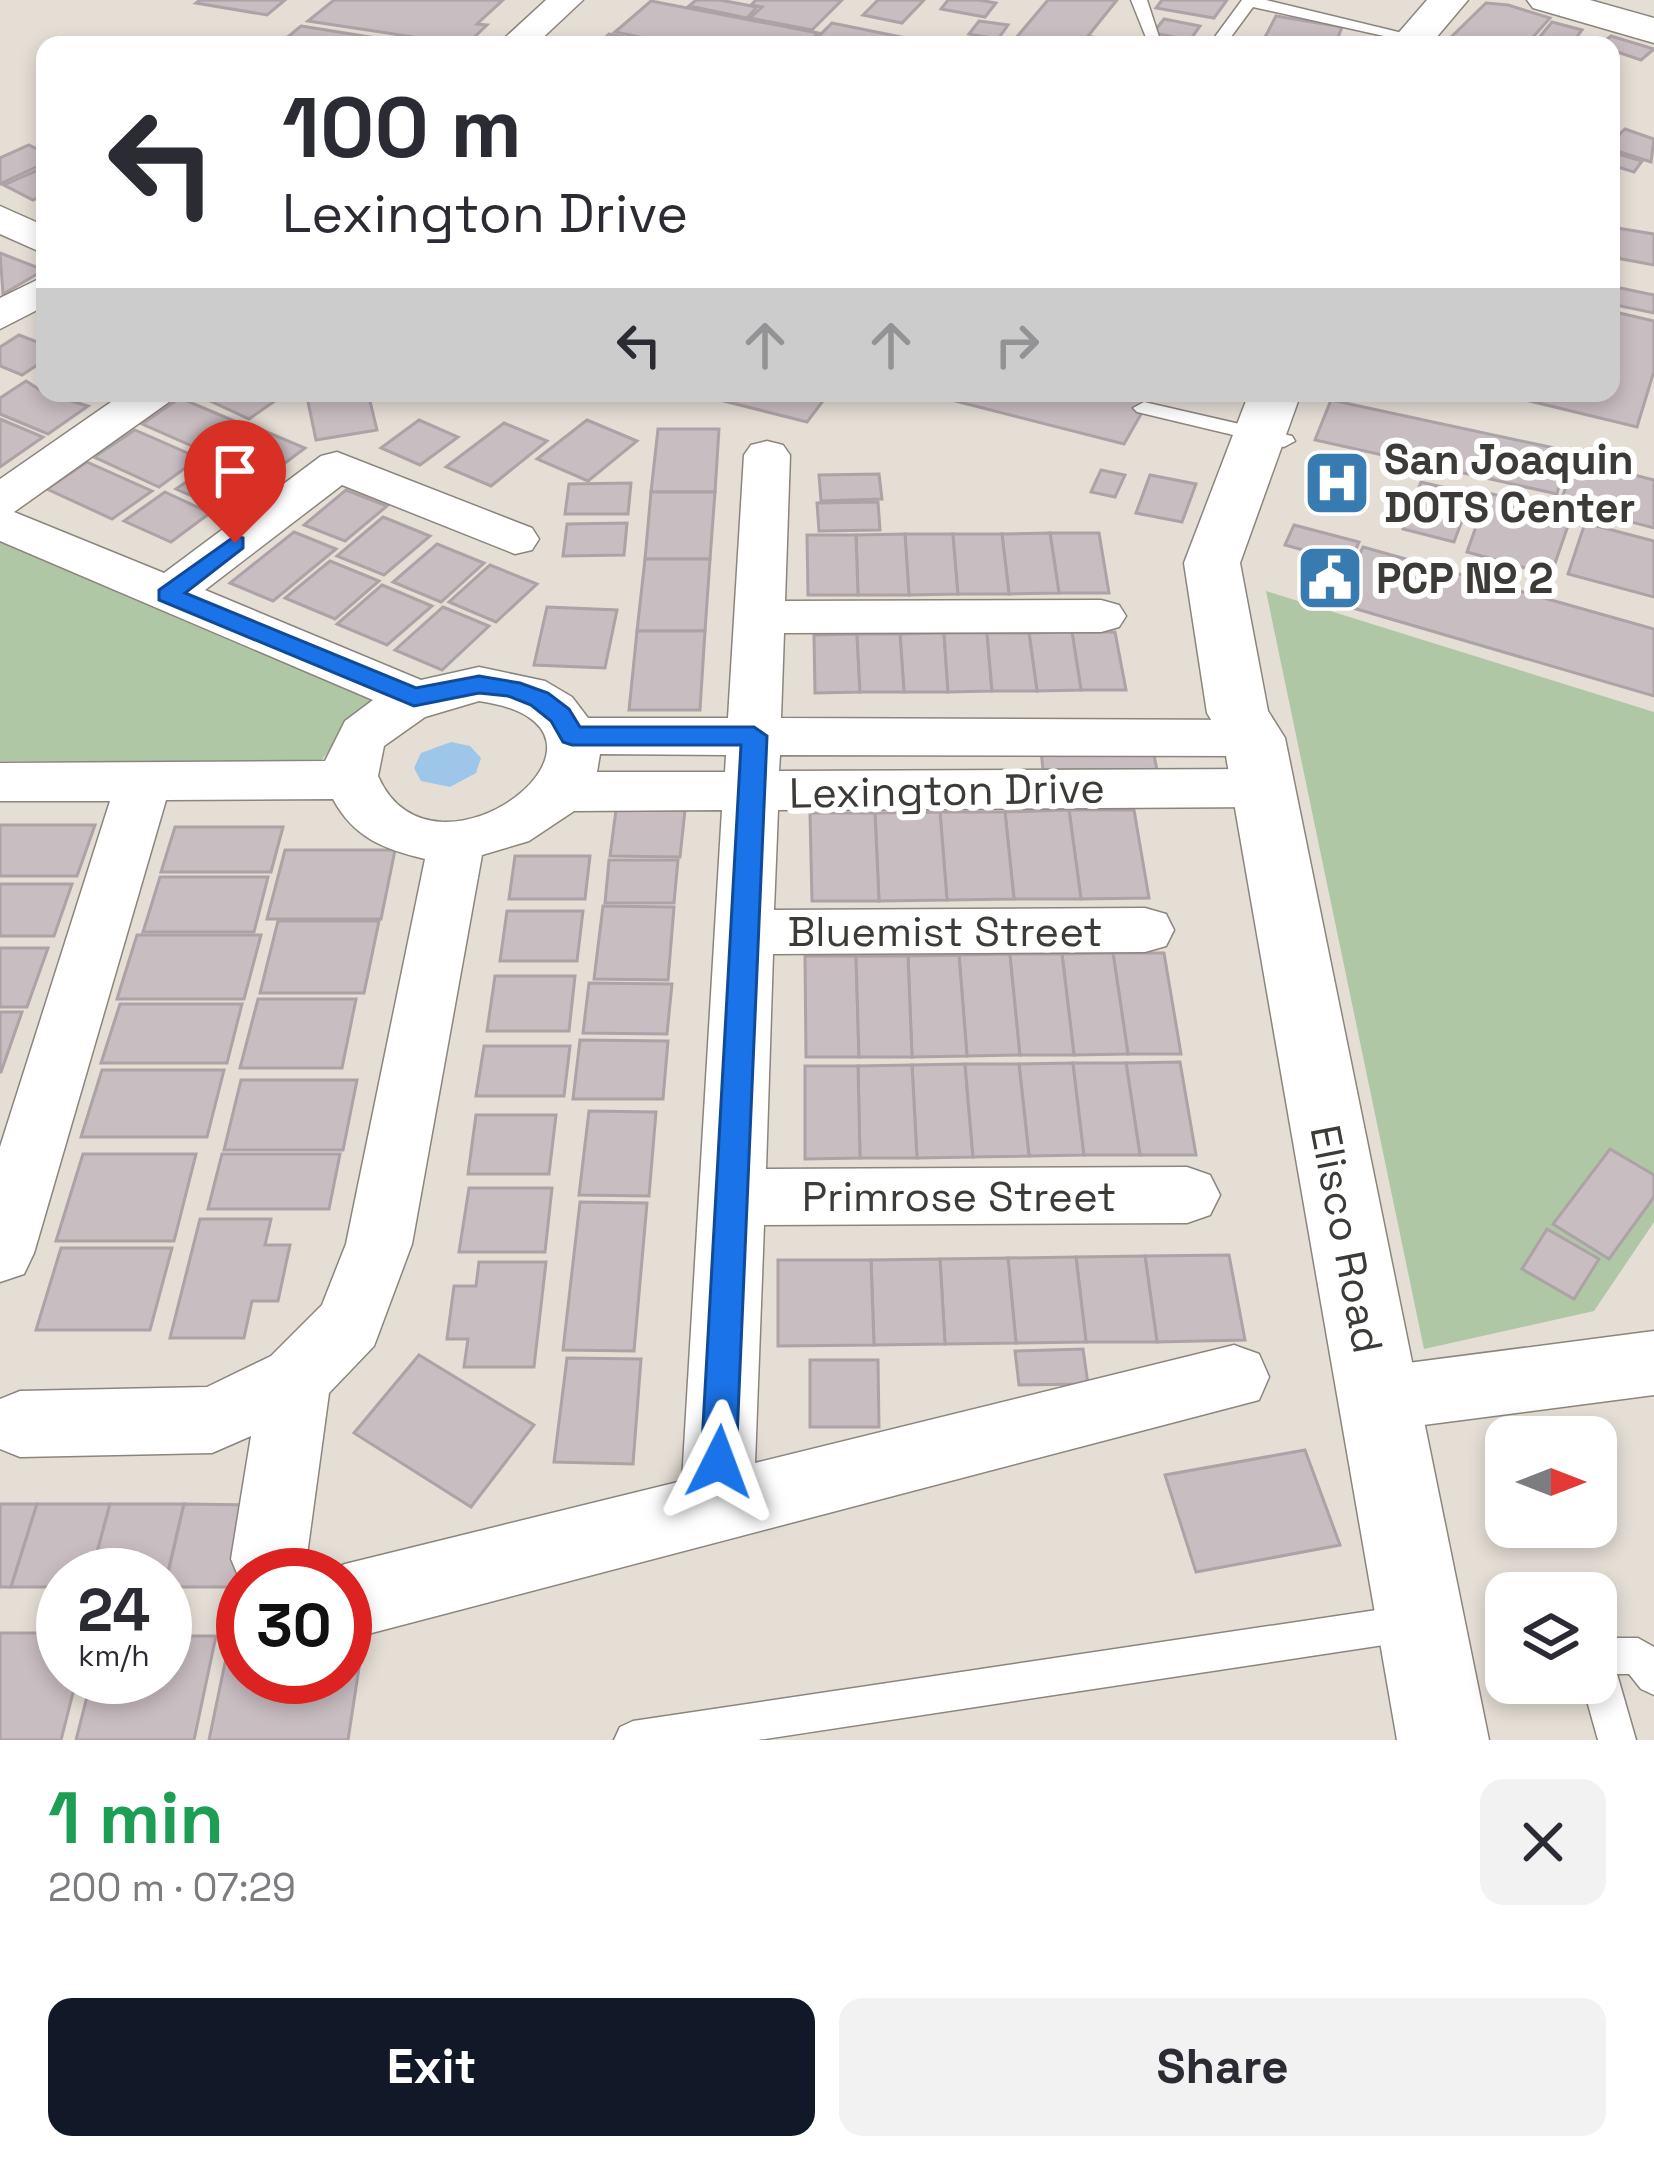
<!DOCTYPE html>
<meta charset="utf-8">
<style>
:root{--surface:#fff;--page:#f2f2f3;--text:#2b2b33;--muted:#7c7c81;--accent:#111827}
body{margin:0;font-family:"Space Grotesk",sans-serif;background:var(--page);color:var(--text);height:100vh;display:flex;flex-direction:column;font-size:45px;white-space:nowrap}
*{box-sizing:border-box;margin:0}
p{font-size:39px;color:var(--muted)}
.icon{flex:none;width:66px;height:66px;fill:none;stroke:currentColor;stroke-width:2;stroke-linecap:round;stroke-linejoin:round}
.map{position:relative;height:1740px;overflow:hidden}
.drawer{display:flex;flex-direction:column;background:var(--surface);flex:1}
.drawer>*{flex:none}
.top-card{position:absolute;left:36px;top:36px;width:1584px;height:366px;border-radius:24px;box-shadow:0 6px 18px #0003;background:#fff;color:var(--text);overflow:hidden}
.needle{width:78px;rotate:90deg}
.controls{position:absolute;left:1485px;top:1416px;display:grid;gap:24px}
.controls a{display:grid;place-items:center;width:132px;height:132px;border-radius:24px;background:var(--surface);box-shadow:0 6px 18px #0003;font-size:60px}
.speed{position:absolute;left:36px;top:1548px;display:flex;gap:24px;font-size:60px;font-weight:700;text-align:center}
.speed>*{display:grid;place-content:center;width:156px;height:156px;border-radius:50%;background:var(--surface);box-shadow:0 6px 18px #0003;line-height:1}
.speed small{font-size:30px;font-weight:400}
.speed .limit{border:18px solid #d22;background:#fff;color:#111}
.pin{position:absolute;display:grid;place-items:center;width:102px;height:102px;color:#fff;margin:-123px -51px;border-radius:50% 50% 50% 0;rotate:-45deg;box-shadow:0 0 12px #0007}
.pin .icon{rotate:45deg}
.me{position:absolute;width:132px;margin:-66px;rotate:3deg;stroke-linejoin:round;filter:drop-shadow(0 0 9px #0008)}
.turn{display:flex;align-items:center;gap:42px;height:252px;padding:0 48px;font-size:54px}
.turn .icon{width:156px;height:156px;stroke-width:2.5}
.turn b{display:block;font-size:84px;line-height:102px}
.lanes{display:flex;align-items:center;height:114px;padding:0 48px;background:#0003;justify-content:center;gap:60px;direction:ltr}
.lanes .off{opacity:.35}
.round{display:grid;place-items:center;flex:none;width:126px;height:126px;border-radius:24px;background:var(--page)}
.overview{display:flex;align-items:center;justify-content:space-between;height:204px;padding:0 48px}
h1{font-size:72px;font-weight:700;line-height:90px;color:#1e9e55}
.cta{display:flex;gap:24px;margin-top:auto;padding:24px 48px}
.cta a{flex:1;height:138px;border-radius:24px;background:var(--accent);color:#fff;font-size:48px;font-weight:700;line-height:138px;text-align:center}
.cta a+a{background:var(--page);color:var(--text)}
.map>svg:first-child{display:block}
.green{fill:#b0c7a6}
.water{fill:#9ec6e8}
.building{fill:#c8bdc1;stroke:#ada2a6;stroke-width:3}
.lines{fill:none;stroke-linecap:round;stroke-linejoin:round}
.lane-casing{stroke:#8b857d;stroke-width:3}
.street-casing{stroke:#8b857d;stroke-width:3}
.secondary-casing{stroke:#8b857d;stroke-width:3}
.lane{fill:#fff;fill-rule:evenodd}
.street{fill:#fff;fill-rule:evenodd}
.secondary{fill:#fff;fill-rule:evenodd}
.route{fill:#1a73e8;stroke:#114b97;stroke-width:3}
.labels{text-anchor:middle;stroke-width:12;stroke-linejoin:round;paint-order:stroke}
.poi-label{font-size:42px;font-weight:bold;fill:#3d3b37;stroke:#fff;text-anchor:start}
.street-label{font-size:42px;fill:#3d3b37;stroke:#fff}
</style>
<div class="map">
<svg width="1654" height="1740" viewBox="0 0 1654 1740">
<rect width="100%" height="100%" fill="#e4ded5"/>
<g class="green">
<polygon points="0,539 371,700 319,763 0,761"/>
<polygon points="1266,591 1654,712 1654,1222 1594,1311 1424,1349"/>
</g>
<polygon class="water" points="451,742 470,746 481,758 476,773 450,787 421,781 414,768 421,753"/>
<g class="building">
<polygon points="200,0 285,0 267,15 196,3"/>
<polygon points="334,0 503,0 477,24 487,25 466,45 308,21"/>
<polygon points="696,0 720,0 757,7 747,18 689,6"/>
<polygon points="756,0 842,0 812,30 750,18 762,7 751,5"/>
<polygon points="878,0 924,0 902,23 863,15"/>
<polygon points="948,0 979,0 996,3 985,17 941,9"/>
<polygon points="1048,0 1117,0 1088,36 1132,45 1010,45"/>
<polygon points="1162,0 1227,0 1214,18 1156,8"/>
<polygon points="651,1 818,33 806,45 678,45 615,32"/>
<polygon points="1486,3 1508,5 1550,18 1526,45 1443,45"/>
<polygon points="1276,16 1342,27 1335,45 1261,45"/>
<polygon points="1164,19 1200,26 1190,40 1153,33"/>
<polygon points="979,21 1008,25 998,39 969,34"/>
<polygon points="1552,22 1582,30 1576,38 1598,43 1533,45"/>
<polygon points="832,23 940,45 810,45"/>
<polygon points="301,26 420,45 278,45"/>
<polygon points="609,34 665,45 597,45"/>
<polygon points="1611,36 1654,49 1641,60 1611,50 1611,45 1600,45"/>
<polygon points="1625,129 1654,139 1651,162 1611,149 1611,142"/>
<polygon points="29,145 45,153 45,163 0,184 0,158"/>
<polygon points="1611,152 1642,161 1634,172 1611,165"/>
<polygon points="45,167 45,194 33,200 4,185"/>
<polygon points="1611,227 1654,234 1654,265 1611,257"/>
<polygon points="0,253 44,270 3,294"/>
<polygon points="1611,286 1654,295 1654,313 1611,304"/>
<polygon points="1611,311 1654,321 1654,371 1637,427 1505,395 1611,393"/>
<polygon points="19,335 45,345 45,360 22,375 0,366 0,347"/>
<polygon points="26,381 45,393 88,406 48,434 0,414 0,398"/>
<polygon points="193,393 283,393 285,394 249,419"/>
<polygon points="333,393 368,393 377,430 316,440 307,397"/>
<polygon points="692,393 829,393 807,422"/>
<polygon points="924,393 1042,393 1063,398 1066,393 1153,393 1124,444"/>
<polygon points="180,398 244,425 206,452 142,424"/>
<polygon points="1331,400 1568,451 1557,494 1315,440"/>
<polygon points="0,419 43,437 0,467"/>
<polygon points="419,420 458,437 420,465 381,448"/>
<polygon points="587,420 637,441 588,481 537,459"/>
<polygon points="504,423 547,441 491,486 446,467"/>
<polygon points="255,427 305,448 265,478 214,456"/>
<polygon points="658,429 719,429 715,492 651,492"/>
<polygon points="135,430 199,458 159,487 94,457"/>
<polygon points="1576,460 1654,480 1654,528 1560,503"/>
<polygon points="87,462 152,491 112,519 47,489"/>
<polygon points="215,462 256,479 217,507 176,489"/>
<polygon points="1101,470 1125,475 1115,497 1091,492"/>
<polygon points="879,474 882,499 821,501 819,475"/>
<polygon points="1150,475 1196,484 1182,522 1136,513"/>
<polygon points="1421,482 1472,494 1454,542 1403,529"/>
<polygon points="631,483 628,514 565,514 569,484"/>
<polygon points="346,490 387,506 345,541 304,525"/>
<polygon points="165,492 210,513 171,542 124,521"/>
<polygon points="651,492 715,492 710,559 645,559"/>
<polygon points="1488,493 1572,514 1551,575 1467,552"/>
<polygon points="878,502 880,530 819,531 817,503"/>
<polygon points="383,517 430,536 384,575 337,556"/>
<polygon points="627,523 624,555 563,556 567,524"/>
<polygon points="1585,523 1654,541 1654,597 1568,574"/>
<polygon points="1294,525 1359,542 1337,592 1312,585 1325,556 1285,545"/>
<polygon points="294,532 336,549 273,601 230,583"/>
<polygon points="1050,533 1099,533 1109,593 1059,593"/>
<polygon points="1050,533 1059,593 1009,594 1002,534"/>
<polygon points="905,534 953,534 958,594 909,595"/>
<polygon points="905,534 909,595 858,595 856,535"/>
<polygon points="953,534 1002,534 1009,594 958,594"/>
<polygon points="807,535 856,535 858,595 808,595"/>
<polygon points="437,544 484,563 441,602 393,582"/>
<polygon points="1363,547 1654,629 1654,696 1336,603"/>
<polygon points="645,559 710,559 705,631 637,631"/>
<polygon points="330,561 379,581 335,619 285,598"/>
<polygon points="490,565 537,584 496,622 449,602"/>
<polygon points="382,585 432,606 387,645 337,624"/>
<polygon points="443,607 489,626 442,670 395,650"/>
<polygon points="547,607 617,610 605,668 534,665"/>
<polygon points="637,631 705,631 700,710 629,710"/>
<polygon points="1072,632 1115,632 1126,690 1081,690"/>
<polygon points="1072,632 1081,690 1037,691 1029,633"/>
<polygon points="944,633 948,692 904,692 900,634"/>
<polygon points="944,633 987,633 992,691 948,692"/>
<polygon points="987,633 1029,633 1037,691 992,691"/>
<polygon points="857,634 860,692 815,693 814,635"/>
<polygon points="857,634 900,634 904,692 860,692"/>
<polygon points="1041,750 1153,750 1157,770 1043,770"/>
<polygon points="616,810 685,810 680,857 610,856"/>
<polygon points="1069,810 1134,810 1149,898 1081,899"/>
<polygon points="1069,810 1081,899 1014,899 1005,812"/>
<polygon points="940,812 1005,812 1014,899 947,900"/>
<polygon points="940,812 947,900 879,901 875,813"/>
<polygon points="810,813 875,813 879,901 812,901"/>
<polygon points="0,825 95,825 77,876 0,876"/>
<polygon points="175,827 283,827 271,872 161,872"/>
<polygon points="285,850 395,850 381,919 267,919"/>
<polygon points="515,856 590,856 585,899 509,899"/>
<polygon points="609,860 678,860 674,903 605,903"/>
<polygon points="160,877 268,877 254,932 143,932"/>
<polygon points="0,884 72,884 54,936 0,936"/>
<polygon points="603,906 674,907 668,980 594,979"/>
<polygon points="507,911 583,911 577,961 500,961"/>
<polygon points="278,921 379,921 364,993 260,993"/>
<polygon points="137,935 261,935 244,999 117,999"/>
<polygon points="0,948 48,948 27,1007 0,1007"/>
<polygon points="1113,953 1164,953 1181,1054 1128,1054"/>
<polygon points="1113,953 1128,1054 1074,1055 1062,954"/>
<polygon points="1010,954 1020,1055 967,1056 959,955"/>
<polygon points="1010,954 1062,954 1074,1055 1020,1055"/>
<polygon points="959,955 967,1056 912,1057 908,956"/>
<polygon points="805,956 856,956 859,1057 806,1057"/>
<polygon points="856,956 908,956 912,1057 859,1057"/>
<polygon points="495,976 575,976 569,1031 487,1031"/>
<polygon points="589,983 672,984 667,1034 583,1033"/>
<polygon points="258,999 356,999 342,1068 240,1068"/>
<polygon points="120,1004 242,1004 227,1063 101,1063"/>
<polygon points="0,1012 22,1012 1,1072 0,1072"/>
<polygon points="580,1040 668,1041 663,1099 573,1099"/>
<polygon points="484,1046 570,1046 564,1096 476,1096"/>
<polygon points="1180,1062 1196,1155 1140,1155 1126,1063"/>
<polygon points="1073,1063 1084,1155 1029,1156 1019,1064"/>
<polygon points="1073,1063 1126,1063 1140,1155 1084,1155"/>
<polygon points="965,1064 973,1157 917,1158 912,1065"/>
<polygon points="965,1064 1019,1064 1029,1156 973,1157"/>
<polygon points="912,1065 917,1158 860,1158 858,1066"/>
<polygon points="805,1066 858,1066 860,1158 805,1159"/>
<polygon points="102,1070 224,1070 207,1137 81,1137"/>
<polygon points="241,1080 357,1080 343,1150 224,1150"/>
<polygon points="589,1111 656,1112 649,1196 579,1195"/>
<polygon points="476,1115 556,1115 549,1174 468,1174"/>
<polygon points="1610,1149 1654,1175 1654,1197 1609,1259 1553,1224"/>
<polygon points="83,1154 196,1154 174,1241 56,1241"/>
<polygon points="222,1154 340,1154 329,1209 208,1209"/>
<polygon points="469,1188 552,1188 545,1252 459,1252"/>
<polygon points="580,1202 647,1203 634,1351 563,1350"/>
<polygon points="200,1219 271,1219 265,1245 290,1245 278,1301 252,1301 244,1338 170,1338"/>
<polygon points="1547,1229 1599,1259 1574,1299 1522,1269"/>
<polygon points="61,1248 172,1248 150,1330 36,1330"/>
<polygon points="1229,1255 1245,1340 1157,1342 1145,1256"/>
<polygon points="1145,1256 1157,1342 1086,1342 1076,1257"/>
<polygon points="1076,1257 1086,1342 1016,1343 1008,1258"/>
<polygon points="1008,1258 1016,1343 945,1344 940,1259"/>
<polygon points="940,1259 945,1344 874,1345 871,1260"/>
<polygon points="778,1260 871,1260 874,1345 778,1346"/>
<polygon points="479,1262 546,1262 534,1367 464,1367 468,1339 447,1339 454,1286 476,1286"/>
<polygon points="1083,1349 1088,1384 1019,1385 1015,1351"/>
<polygon points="419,1355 534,1425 471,1507 354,1433"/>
<polygon points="567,1358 641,1359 633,1464 554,1462"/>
<polygon points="810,1360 878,1360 879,1427 810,1427"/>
<polygon points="1305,1450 1340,1545 1196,1572 1165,1475"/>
<polygon points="0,1504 37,1504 11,1587 0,1587"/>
<polygon points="37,1504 110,1504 91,1575 63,1575 63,1587 11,1587"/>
<polygon points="110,1504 184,1504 165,1584 165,1575 91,1575"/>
<polygon points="184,1504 258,1505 240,1587 165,1587"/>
<polygon points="0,1633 63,1633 63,1677 77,1677 61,1740 0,1740"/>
<polygon points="231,1634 243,1634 243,1677 345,1677 345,1635 364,1635 348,1740 209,1740"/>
<polygon points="165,1636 216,1636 194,1740 76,1740 92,1677 165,1677"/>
</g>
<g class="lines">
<g class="lane-casing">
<g id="lane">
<polygon points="1131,0 1147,0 1161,43 1147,40"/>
<polygon points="1242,0 1266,0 1419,37 1411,42 1253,7 1225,45 1209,45"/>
<polygon points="1144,402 1292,436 1295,441 1284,447 1137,412 1133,408"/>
<polygon points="1410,1605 1423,1610 1428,1623 1423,1636 1410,1641 758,1740 614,1740 620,1727 633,1721"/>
<polygon points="1596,1638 1638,1638 1654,1647 1654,1695 1641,1689 1629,1674 1617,1674 1636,1740 1598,1740 1582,1683 1596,1683"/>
</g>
</g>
<g class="street-casing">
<g id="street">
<polygon points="546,0 583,0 535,45 497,45"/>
<polygon points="0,206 45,226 45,254 0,234"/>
<polygon points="45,276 45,306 0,329 0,298"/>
<path d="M124 393H175L169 402 14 512 164 573 321 456 337 452 532 528 539 539 532 550 515 554 342 485 205 590 421 680 479 667 545 681 572 697 588 718H728L744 455 751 445 767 441 783 445 790 455 785 601 1101 600 1119 605 1126 616 1119 627 1101 632 784 633 781 718 1254 720 1273 725 1281 738 1273 751 1254 756 780 755 779 771 1262 769 1281 774 1289 788 1281 802 1262 807 778 810 774 910 1145 908 1166 914 1174 930 1166 946 1145 952 773 954 766 1169 1187 1167 1210 1175 1220 1195 1210 1215 1187 1223 764 1225 755 1463 1234 1345 1259 1354 1269 1377 1259 1400 345 1640V1575H319L345 1564 682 1481 722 810 574 811 529 841 482 855 412 1244 374 1346 329 1393 307 1555 316 1575H243L242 1585 231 1559 251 1436 212 1453 20 1457 0 1449V1399L20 1391 207 1387 271 1356 322 1305 346 1244 425 859C384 849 354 838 333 799L166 800 34 1253 24 1274 0 1282V1147L110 801H0V763L325 761 345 721 373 700 0 541V479ZM479 701C658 727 434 904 378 776L384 746 425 717ZM600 754 726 755 725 772H597Z"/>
<polygon points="1654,1331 1654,1395 1377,1431 1352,1422 1341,1399 1352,1376 1377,1367"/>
</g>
</g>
<g class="secondary-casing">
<g id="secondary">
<polygon points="1427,0 1468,0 1430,45 1388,45"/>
<polygon points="1527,0 1590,0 1654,18 1654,43 1533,8"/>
<polygon points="1249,393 1301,393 1240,563 1268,711 1285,738 1489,1740 1397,1740 1223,739 1207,713 1184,563"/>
</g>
</g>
<use href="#lane" class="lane"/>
<use href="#street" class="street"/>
<use href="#secondary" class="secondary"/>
</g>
<polygon class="route" points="235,536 243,538 243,548 185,593 416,688 479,676 520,683 548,693 569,709 580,727 754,727 767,736 736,1462 731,1473 719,1478 706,1473 701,1462 741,745 572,745 563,742 551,721 531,705 508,696 479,693 414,706 159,600 159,590"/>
<defs>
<g id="hospital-square" transform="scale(3.45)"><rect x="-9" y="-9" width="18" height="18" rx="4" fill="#377bb0" stroke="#fff"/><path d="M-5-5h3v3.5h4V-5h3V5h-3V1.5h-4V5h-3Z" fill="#fff"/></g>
<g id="civic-square" transform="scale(3.45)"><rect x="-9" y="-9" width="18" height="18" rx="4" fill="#377bb0" stroke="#fff"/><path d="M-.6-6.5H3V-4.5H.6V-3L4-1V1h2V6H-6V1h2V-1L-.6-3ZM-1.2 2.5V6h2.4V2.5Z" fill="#fff"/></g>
</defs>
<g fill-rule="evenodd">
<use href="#hospital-square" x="1337" y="483"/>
<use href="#civic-square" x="1330" y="578"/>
</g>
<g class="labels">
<g class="poi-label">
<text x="1384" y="474">San Joaquin<tspan x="1384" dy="48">DOTS Center</tspan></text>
<text x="1376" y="593">PCP № 2</text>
</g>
<g class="street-label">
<text transform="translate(947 790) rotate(-1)" y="15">Lexington Drive</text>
<text x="945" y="946">Bluemist Street</text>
<text x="959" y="1211">Primrose Street</text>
<text transform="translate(1347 1239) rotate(79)" y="15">Elisco Road</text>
</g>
</g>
</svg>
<div class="controls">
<a><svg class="needle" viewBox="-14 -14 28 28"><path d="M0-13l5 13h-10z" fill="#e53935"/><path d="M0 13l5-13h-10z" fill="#7c7c81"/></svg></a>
<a><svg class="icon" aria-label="layers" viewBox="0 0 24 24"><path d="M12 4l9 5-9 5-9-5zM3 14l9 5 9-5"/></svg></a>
</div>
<div class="speed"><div>24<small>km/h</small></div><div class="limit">30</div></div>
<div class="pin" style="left:235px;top:543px;background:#d93025"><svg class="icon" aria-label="arrive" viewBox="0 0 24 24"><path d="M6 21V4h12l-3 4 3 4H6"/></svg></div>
<svg class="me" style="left:719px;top:1462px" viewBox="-20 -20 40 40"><path d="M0-17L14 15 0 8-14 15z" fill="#1a73e8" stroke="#fff" stroke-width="4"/></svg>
<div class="top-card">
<div class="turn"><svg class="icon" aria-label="left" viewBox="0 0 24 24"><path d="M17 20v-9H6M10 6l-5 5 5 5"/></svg><div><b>100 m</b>Lexington Drive</div></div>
<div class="lanes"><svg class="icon" aria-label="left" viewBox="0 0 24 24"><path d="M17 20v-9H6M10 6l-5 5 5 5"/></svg><svg class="icon off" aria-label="ahead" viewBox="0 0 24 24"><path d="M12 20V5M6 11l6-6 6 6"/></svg><svg class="icon off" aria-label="ahead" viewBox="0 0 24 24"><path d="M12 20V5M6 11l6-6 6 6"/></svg><svg class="icon off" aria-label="right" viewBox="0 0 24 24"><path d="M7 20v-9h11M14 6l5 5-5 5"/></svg></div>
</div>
</div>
<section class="drawer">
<div class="overview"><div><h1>1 min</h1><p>200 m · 07:29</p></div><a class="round"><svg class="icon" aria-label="close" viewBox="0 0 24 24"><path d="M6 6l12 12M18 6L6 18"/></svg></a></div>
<div class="cta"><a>Exit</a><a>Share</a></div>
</section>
